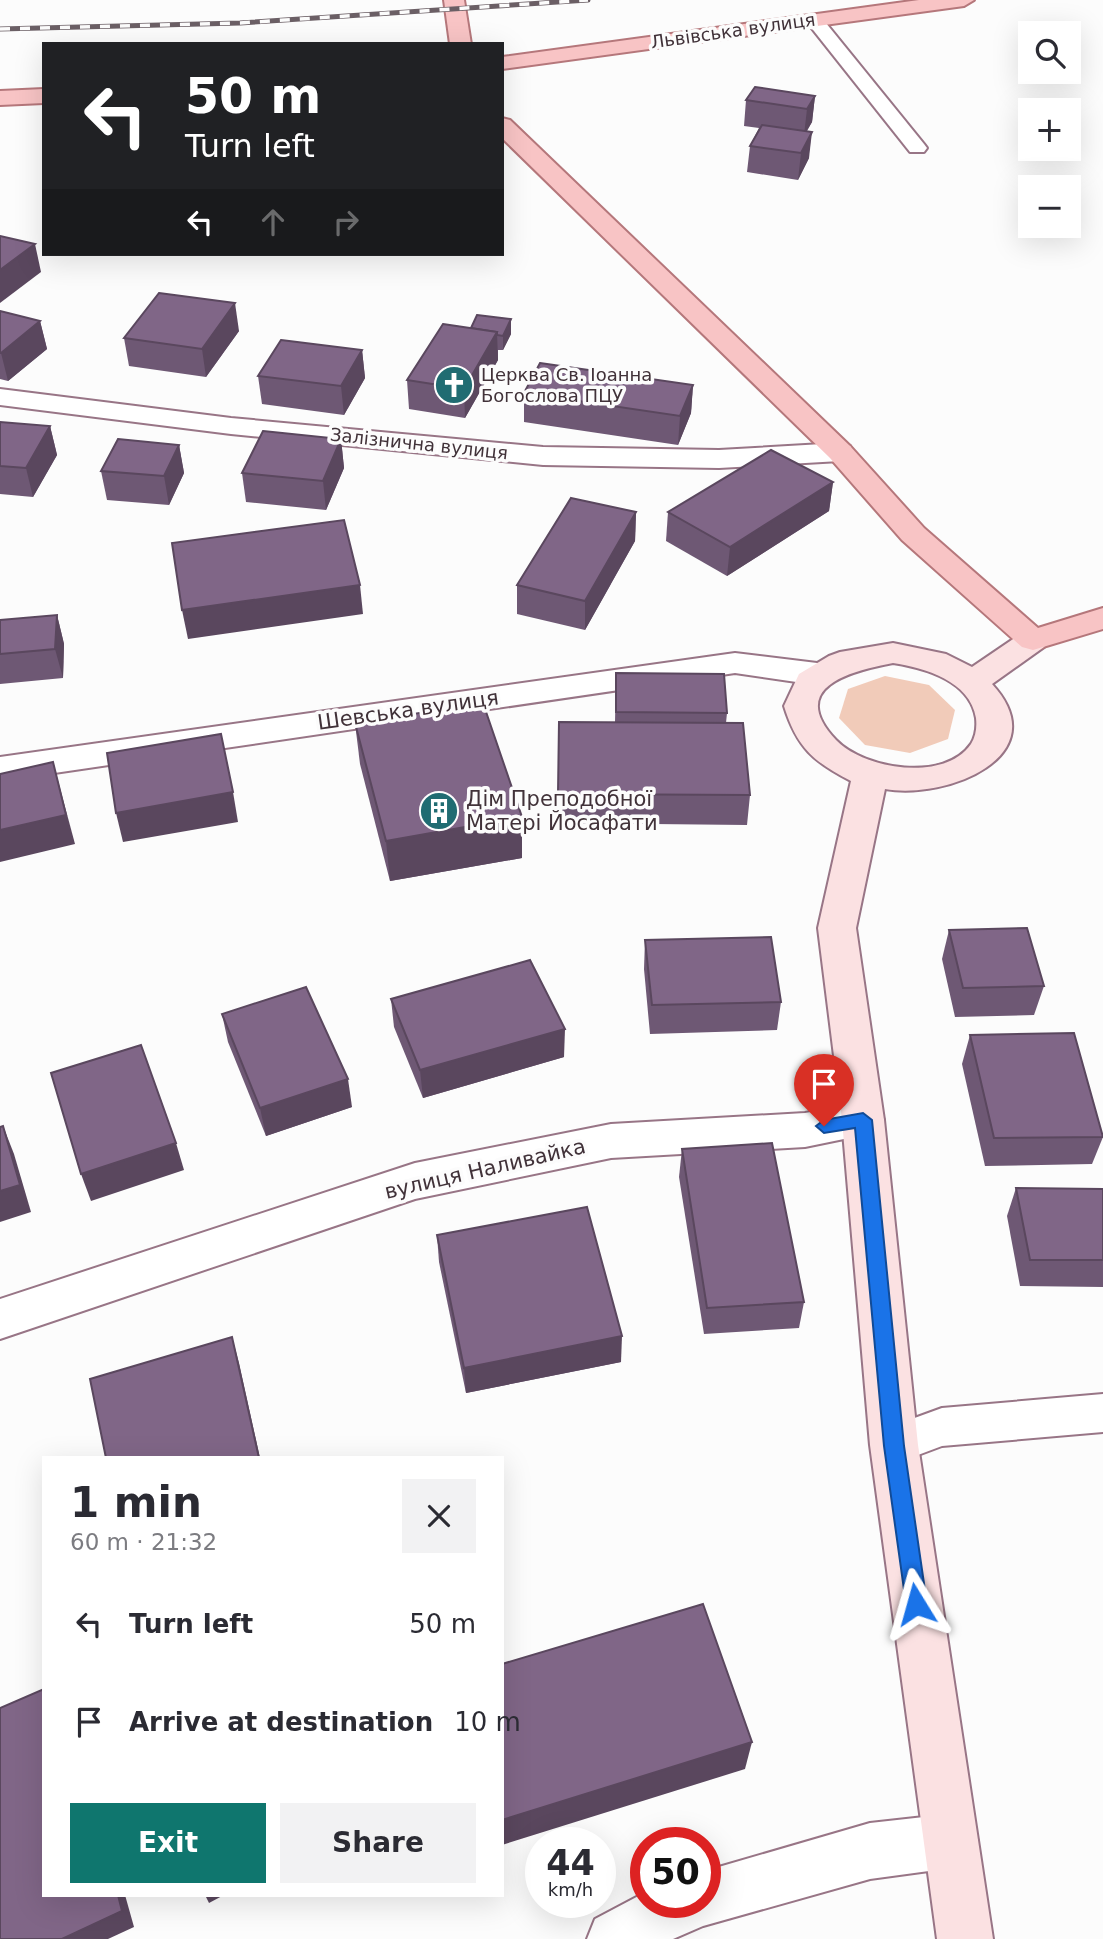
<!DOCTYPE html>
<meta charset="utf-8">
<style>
:root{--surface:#fff;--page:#f2f2f3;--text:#2b2b33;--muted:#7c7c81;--accent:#0f766e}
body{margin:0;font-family:"DejaVu Sans",sans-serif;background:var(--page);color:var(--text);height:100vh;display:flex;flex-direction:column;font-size:26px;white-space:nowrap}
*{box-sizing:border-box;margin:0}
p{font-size:23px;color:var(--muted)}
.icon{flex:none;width:38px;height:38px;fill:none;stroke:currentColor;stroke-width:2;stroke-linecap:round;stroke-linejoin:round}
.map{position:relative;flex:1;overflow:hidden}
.panel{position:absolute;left:42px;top:1456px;width:462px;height:441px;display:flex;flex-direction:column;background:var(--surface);border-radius:0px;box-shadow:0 7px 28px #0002}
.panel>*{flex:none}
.hud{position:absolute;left:42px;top:42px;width:462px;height:214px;border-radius:0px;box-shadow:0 7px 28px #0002;background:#202124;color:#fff;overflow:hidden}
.tools{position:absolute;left:1018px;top:21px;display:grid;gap:14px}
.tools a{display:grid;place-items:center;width:63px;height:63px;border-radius:0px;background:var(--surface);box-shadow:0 7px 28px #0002;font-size:35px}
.speed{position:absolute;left:525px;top:1827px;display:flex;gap:14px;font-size:35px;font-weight:700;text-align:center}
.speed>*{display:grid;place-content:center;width:91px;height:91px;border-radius:50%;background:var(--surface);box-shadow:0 7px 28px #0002;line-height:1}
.speed small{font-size:18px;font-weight:400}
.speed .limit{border:10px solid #d22;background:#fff;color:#111}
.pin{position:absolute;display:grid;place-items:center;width:60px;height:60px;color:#fff;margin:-72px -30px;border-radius:50% 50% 50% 0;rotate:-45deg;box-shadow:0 0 7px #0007}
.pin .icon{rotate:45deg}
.me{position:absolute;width:77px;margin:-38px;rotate:352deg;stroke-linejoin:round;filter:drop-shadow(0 0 5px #0008)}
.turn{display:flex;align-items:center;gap:24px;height:147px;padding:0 28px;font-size:32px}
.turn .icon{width:91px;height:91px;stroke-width:2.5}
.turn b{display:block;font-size:49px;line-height:60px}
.lanes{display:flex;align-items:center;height:66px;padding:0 28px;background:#0003;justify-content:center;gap:35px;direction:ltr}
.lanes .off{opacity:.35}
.round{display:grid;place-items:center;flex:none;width:74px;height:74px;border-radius:0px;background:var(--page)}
.head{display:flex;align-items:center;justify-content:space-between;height:119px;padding:0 28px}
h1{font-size:42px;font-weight:800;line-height:52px}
.action{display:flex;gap:14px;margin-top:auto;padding:14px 28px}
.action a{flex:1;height:80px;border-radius:0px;background:var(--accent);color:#fff;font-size:28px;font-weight:800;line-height:80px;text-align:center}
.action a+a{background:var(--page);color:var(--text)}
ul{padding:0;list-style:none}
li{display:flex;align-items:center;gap:21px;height:98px;padding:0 28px}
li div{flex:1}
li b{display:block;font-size:26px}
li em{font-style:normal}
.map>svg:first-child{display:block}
.green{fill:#f1cbb9}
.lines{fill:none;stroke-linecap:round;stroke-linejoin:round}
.lane-casing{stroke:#987586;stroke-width:4}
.street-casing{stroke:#987586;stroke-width:4}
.secondary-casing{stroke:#987586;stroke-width:4}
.primary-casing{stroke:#b5777b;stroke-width:4}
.lane{fill:#fff;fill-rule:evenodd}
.street{fill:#fff;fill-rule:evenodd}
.secondary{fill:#fbe1e2;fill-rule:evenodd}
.primary{fill:#f8c4c5;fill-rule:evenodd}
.rail-casing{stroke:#6b5f65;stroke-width:5}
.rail{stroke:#fcfcfc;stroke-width:3.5;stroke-dasharray:10;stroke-linecap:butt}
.wall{fill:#6e5874}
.shaded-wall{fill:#5a475e}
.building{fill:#806687;stroke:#5a475e;stroke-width:2}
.route{fill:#1a73e8;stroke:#114b97;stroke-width:2}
.labels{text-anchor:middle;stroke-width:7;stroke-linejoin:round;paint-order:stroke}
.far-street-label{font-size:18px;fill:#413239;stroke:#fcfcfc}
.far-poi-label{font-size:18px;fill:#413239;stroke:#fcfcfc;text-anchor:start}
.street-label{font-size:21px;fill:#413239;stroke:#fcfcfc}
.poi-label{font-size:21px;fill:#413239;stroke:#fcfcfc;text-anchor:start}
</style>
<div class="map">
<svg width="1103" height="1939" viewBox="0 0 1103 1939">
<rect width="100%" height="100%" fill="#fcfcfc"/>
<polygon class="green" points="885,676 929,685 955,710 948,739 910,753 865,745 839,718 848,689"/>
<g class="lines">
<g class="lane-casing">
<g id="lane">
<polygon points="815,16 821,17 924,144 927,148 924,152 910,152 806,21"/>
<polygon points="1103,1394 1103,1432 942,1446 894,1464 879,1459 873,1445 879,1431 942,1408"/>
</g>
</g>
<g class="street-casing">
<g id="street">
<polygon points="0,389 231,418 543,447 719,450 840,443 850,446 854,452 850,458 840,461 719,468 543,465 231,434 0,405"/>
<polygon points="735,653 817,663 829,666 833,674 829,682 817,685 735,673 0,781 0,757"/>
<polygon points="863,1103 878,1108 884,1120 878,1132 805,1147 611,1158 415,1199 0,1339 0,1299 415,1163 611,1124 805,1113"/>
<polygon points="951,1814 970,1822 978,1841 970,1860 951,1868 870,1879 703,1926 673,1939 587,1939 595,1919 646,1892 646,1902 705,1902 705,1871 870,1823"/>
</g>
</g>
<g class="secondary-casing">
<path id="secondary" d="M1033 630 1044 633 1049 640 1044 647 992 684C1058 756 946 800 885 789L856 928 884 1120 918 1445 993 1939H937L870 1445 842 1120 818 928 851 781C814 762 797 748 784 706L799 674 829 656 840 652 893 643 946 654 972 667 1022 633ZM893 663C925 668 970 681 976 718 977 727 976 736 971 744 945 782 865 770 836 740 786 687 851 671 893 663Z"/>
</g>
<g class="primary-casing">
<g id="primary">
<polygon points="444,0 464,0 471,44 450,44"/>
<polygon points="919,0 974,0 964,6 502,69 502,57"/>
<polygon points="44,89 44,103 0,105 0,91"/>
<polygon points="502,118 510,120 850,446 924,528 1038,628 1103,608 1103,629 1033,650 1022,647 902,540 830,458 502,138"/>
</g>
</g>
<use href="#lane" class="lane"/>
<use href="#street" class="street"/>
<use href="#secondary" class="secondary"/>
<use href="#primary" class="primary"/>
<g class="rail-casing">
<polyline id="rail" points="0,29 240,23 588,0"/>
</g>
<use href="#rail" class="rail"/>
</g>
<g class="wall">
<polygon points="815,96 812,122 807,131 809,158 798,180 747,172 750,146 759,128 744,126 746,100"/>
<polygon points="0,311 40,321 47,349 8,381 0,379"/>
<polygon points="443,324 511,334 503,350 498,350 498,360 465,418 409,409 407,380"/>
<polygon points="239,331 206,377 129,366 124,338"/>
<polygon points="362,350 365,378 344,415 262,404 258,376"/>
<polygon points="693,385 691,413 678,445 524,422 524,393"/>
<polygon points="0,422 50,426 57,455 33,497 0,494"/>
<polygon points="341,439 344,468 326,510 246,502 242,473"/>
<polygon points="179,445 184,473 169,505 107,500 101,471"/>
<polygon points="833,482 829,511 727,576 666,541 668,512"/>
<polygon points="636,512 635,541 585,630 517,614 517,585"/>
<polygon points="57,615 64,644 63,678 0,684 0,620"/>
<polygon points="616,673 727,713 726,723 750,795 747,825 558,823 559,722 615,722"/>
<polygon points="355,723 522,858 390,881 360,764"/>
<polygon points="949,930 1044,986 1034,1015 955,1017 942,959"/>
<polygon points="645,940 781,1002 777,1030 650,1034 644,969"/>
<polygon points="391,999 564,1057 423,1098 394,1027"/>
<polygon points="222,1014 352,1107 266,1136 228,1042"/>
<polygon points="970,1035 1103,1137 1092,1164 985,1166 962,1064"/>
<polygon points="682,1149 804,1302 799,1328 704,1334 679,1177"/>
<polygon points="1016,1188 1103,1189 1103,1287 1020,1286 1007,1216"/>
<polygon points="437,1235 621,1362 466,1393 439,1262"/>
</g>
<g class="shaded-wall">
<polygon points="815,96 812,122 804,135 807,109"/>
<polygon points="812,132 809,158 798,180 801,153"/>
<polygon points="35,244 41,272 0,303 0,270"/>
<polygon points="235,303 239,331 206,377 202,349"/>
<polygon points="511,319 511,334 503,350 503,336"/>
<polygon points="40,321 47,349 8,381 1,353"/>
<polygon points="497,332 498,360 465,418 464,389"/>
<polygon points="362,350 365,378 344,415 341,386"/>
<polygon points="693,385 691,413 678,445 680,416"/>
<polygon points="50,426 57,455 33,497 26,468"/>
<polygon points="341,439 344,468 326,510 323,481"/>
<polygon points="179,445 184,473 169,505 164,476"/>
<polygon points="833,482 829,511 727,576 730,547"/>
<polygon points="636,512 635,541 585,630 585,601"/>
<polygon points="360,585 363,614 188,639 182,610"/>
<polygon points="57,615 64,644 63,678 55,649"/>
<polygon points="53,762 75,844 0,862 0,830"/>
<polygon points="233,792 238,822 123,842 116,813"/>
<polygon points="522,817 522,858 390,881 386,841"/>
<polygon points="565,1029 564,1057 423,1098 420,1070"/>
<polygon points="348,1079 352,1107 266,1136 260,1108"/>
<polygon points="3,1126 14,1154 31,1212 0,1222 0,1191"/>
<polygon points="176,1143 184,1170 91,1201 81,1174"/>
<polygon points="622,1336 621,1362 466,1393 464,1368"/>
<polygon points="232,1337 239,1363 260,1458 259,1458"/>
<polygon points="752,1742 745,1769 502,1845 502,1820"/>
<polygon points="118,1895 125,1895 134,1927 108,1939 62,1939"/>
<polygon points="205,1895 224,1895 209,1903"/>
</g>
<g class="building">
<polygon points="755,87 815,96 807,109 746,100"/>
<polygon points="762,125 812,132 801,153 750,146"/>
<polygon points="0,236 35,244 0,270"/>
<polygon points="159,293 235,303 202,349 124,338"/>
<polygon points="0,311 40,321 1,353 0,353"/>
<polygon points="477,315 511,319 503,336 497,335 497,332 471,328"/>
<polygon points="443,324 497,332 464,389 407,380"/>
<polygon points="281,340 362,350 341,386 258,376"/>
<polygon points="540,363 693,385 680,416 524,393"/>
<polygon points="0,422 50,426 26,468 0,466"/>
<polygon points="263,431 341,439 323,481 242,473"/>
<polygon points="118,439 179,445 164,476 101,471"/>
<polygon points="771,450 833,482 730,547 668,512"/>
<polygon points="571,498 636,512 585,601 517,585"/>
<polygon points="344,520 360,585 182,610 172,543"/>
<polygon points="57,615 55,649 0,654 0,620"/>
<polygon points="616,673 724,674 727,713 616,712"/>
<polygon points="483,703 522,817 386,841 355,723"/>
<polygon points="559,722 743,723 750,795 558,794"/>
<polygon points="221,734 233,792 116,813 107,753"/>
<polygon points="53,762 66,815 0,830 0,774"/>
<polygon points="1027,928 1044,986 963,988 949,930"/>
<polygon points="771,937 781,1002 652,1005 645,940"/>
<polygon points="530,960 565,1029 420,1070 391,999"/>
<polygon points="306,987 348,1079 260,1108 222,1014"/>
<polygon points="1074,1033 1103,1137 994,1138 970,1035"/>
<polygon points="141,1045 176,1143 81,1174 51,1073"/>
<polygon points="3,1126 20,1185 0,1191 0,1127"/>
<polygon points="772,1143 804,1302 707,1308 682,1149"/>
<polygon points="1016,1188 1103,1189 1103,1260 1030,1260"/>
<polygon points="587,1207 622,1336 464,1368 437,1235"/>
<polygon points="232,1337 259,1458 106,1458 90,1379"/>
<polygon points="703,1604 752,1742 502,1820 502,1664"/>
<polygon points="44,1689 44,1895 118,1895 122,1911 62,1939 0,1939 0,1708"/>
</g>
<polygon class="route" points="863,1113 872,1120 904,1446 927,1604 924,1611 916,1614 909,1611 906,1604 884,1446 855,1128 824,1133 816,1126 824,1120"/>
<defs>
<g id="church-disc" transform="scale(2.0125)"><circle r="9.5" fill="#206c72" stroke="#fcfcfc"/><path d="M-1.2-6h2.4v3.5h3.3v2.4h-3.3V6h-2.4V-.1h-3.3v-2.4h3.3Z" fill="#fff"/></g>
<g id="building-disc" transform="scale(2.0125)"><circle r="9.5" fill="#206c72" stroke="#fcfcfc"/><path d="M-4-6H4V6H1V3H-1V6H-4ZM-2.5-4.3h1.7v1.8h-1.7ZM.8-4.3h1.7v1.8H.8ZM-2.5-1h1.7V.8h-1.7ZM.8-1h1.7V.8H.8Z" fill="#fff"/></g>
</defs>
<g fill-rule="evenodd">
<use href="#church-disc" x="454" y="385"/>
<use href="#building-disc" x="439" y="811"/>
</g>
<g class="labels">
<g class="far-street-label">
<text transform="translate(733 31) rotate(-8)" y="6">Львівська вулиця</text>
<text transform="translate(419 444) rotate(6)" y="6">Залізнична вулиця</text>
</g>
<g class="far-poi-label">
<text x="481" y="381">Церква Св. Іоанна<tspan x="481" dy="21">Богослова ПЦУ</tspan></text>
</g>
<g class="street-label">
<text transform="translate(408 710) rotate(-8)" y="7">Шевська вулиця</text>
<text transform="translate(485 1169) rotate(-13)" y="7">вулиця Наливайка</text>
</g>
<g class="poi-label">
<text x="466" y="806">Дім Преподобної<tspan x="466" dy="24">Матері Йосафати</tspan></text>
</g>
</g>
</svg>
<div class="tools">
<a><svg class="icon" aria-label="search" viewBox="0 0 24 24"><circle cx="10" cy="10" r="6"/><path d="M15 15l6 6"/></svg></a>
<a>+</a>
<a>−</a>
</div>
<div class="speed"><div>44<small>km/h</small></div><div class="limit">50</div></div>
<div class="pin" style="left:824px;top:1126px;background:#d93025"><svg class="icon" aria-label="arrive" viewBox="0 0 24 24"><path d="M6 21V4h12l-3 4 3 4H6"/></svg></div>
<svg class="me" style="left:916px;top:1604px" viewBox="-20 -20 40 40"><path d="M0-17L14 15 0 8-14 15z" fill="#1a73e8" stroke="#fff" stroke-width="4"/></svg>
<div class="hud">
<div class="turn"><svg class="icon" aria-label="left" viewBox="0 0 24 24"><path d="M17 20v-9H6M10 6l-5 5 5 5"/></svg><div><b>50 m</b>Turn left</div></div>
<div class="lanes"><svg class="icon" aria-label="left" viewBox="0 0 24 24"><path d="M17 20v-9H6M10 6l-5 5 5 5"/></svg><svg class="icon off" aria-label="ahead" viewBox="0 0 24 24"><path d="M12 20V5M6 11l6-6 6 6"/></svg><svg class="icon off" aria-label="right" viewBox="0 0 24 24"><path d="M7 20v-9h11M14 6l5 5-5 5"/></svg></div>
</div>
<section class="panel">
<div class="head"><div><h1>1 min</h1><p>60 m · 21:32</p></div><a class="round"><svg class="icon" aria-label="close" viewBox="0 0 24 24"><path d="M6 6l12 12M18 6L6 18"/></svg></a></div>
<ul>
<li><svg class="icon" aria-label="left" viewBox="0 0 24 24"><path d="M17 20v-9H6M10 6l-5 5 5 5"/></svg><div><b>Turn left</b></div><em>50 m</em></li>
<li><svg class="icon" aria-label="arrive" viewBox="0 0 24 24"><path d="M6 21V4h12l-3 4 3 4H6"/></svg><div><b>Arrive at destination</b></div><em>10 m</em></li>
</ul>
<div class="action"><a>Exit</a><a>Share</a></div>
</section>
</div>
